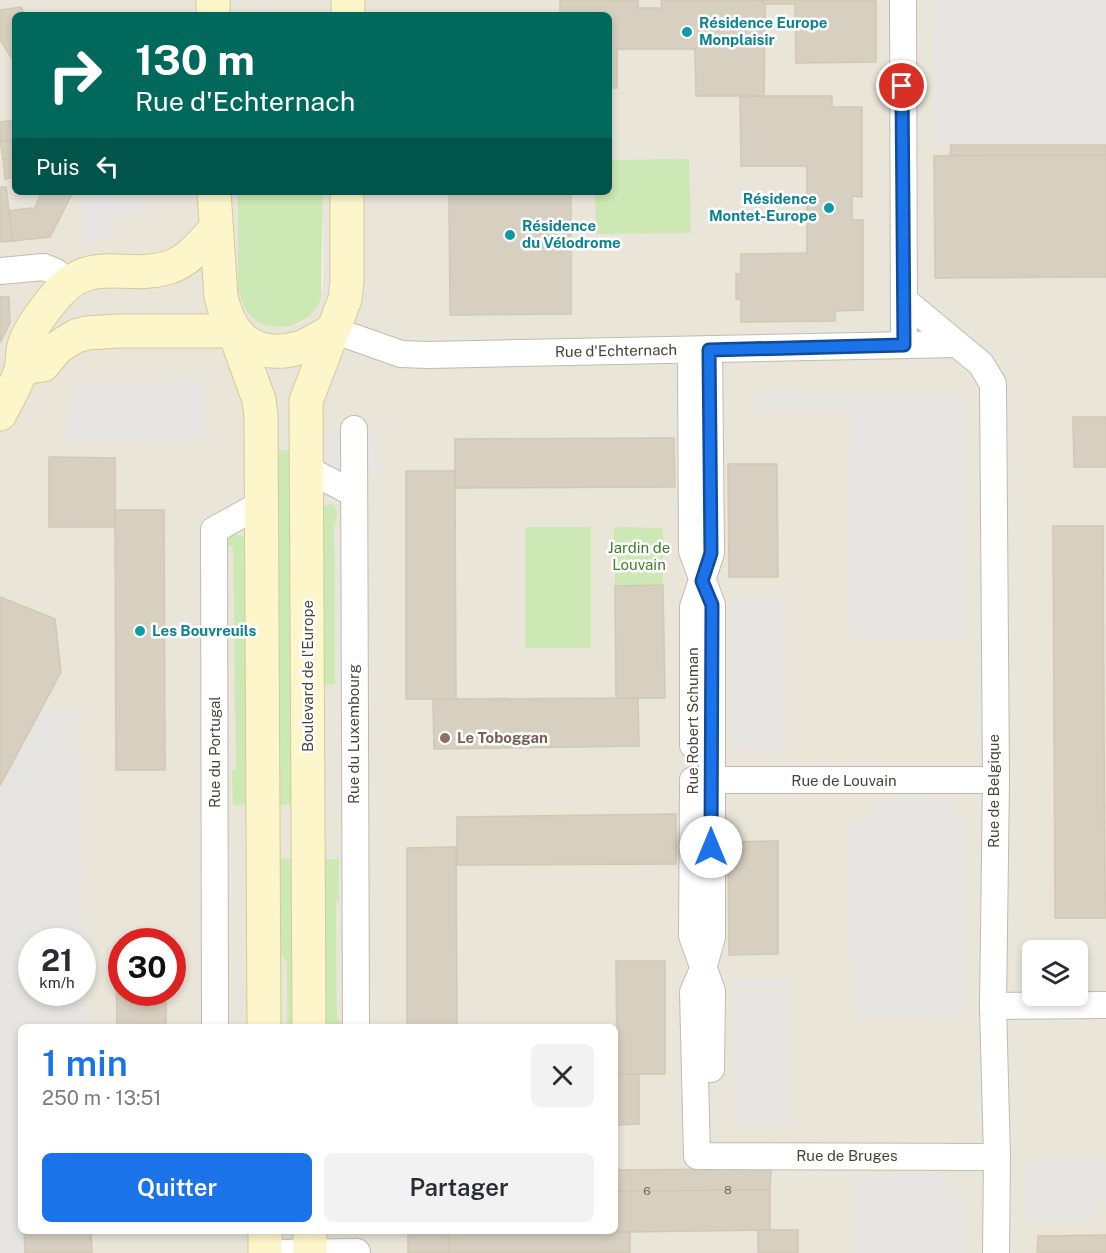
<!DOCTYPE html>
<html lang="fr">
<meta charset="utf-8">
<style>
:root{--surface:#fff;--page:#f2f2f3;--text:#2b2b33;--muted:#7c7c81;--accent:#1a73e8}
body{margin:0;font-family:"Public Sans",sans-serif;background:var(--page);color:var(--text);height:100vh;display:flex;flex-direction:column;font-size:22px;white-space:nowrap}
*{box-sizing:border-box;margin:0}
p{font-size:20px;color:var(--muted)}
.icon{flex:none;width:33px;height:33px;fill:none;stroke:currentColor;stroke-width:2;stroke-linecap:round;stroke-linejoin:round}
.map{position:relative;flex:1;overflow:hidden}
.panel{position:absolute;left:18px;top:1024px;width:600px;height:210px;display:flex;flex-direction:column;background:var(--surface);border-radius:9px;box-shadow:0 3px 9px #0003}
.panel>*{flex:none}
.guide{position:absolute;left:12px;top:12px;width:600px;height:183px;border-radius:9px;box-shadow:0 3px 9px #0003;background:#00695c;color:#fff;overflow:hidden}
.buttons{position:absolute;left:1022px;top:940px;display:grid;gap:12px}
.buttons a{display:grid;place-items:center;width:66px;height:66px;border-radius:9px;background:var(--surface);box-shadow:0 3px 9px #0003;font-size:30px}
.speed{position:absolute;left:18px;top:928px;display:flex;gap:12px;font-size:30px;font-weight:700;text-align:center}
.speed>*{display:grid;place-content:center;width:78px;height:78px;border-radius:50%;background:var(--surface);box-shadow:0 3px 9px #0003;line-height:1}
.speed small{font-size:15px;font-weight:400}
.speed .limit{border:9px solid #d22;background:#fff;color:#111}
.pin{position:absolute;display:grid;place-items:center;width:51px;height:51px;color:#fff;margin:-26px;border:3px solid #fff;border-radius:50%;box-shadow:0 2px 6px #0007}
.me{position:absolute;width:66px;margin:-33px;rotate:0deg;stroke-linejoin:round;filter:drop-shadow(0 0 4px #0008)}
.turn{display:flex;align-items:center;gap:21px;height:126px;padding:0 24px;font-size:27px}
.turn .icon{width:78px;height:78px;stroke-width:2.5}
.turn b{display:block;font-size:42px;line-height:51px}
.then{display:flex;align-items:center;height:57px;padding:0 24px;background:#0003;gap:12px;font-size:22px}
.round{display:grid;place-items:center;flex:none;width:63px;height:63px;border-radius:9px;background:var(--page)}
.head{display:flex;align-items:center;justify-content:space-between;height:102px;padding:0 24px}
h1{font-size:36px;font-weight:600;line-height:45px;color:var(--accent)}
.primary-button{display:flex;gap:12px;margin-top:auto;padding:12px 24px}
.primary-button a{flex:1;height:69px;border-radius:9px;background:var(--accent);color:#fff;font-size:24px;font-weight:600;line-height:69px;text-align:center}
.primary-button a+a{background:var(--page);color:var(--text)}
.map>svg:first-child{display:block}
.residential{fill:#e9e5d9;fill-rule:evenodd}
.green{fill:#cce8b4}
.parking{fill:#e7e5e2;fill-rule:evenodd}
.building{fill:#d7d0c0;stroke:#d2c8b3;stroke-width:1.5}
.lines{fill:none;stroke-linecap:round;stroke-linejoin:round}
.minor-casing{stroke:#c1bcad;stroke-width:28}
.secondary-casing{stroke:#d4ca9a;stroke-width:35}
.minor{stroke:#fff;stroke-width:26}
.secondary{stroke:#fef6cb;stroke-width:33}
.route-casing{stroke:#114b97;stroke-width:15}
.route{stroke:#1a73e8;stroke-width:10}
.culture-dot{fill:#0f9aa8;stroke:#fff;stroke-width:2}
.education-dot{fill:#8d6e63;stroke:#fff;stroke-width:2}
.labels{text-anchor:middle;stroke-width:5;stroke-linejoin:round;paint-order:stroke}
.number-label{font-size:12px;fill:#6c675a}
.culture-label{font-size:15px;font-weight:bold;fill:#0d838f;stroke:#fff;text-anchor:start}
.street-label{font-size:15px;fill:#494438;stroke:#fff}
.park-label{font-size:15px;fill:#427c2b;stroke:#fff}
.education-label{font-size:15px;font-weight:bold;fill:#785e54;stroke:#fff;text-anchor:start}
</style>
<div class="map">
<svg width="1106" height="1253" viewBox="0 0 1106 1253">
<rect width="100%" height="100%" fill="#f5f3eb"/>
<path class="residential" d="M0 0H1106V1253H0ZM15 15H609V192H323V288L305 320 297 325 287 327 258 322 244 307 238 290V192H15ZM233 547 248 804 233 770 236 771ZM339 900 336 901 337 1021H341L340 1027 615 1028V1232H21V1028L287 1027V962L277 947 295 903ZM32 942H82V993H32ZM122 942H172V993H122ZM1032 951H1077V996H1032Z"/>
<g class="green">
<polygon points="689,159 691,233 596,234 595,192 609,192 609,160"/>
<polygon points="238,192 323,192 321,297 318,305 310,316 297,324 287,327 268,326 258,322 250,315 244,307 238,290"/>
<polygon points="275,450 293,450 295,804 277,805"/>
<polygon points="329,504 333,505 338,512 334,528 335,684 322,684 322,508"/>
<rect x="525" y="527" width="66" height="121"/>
<polygon points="614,527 663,528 663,585 615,586"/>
<polygon points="234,534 244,536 247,540 248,804 233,805 232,770 236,770 233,547 224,546 226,540"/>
<polygon points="278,859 293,859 296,1027 287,1027 287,963 277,947"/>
<polygon points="324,859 339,859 339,901 336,901 337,1020 341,1021 340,1027 323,1028"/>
</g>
<g class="parking">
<polygon points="934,0 1106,0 1106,143 935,144"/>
<polygon points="81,192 142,192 143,214 124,214 101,241 86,241 86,231 81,230"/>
<polygon points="205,380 205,440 67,443 67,423 74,401 74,383"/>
<polygon points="755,393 964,394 966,641 851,640 849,413 755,413"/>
<polygon points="379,429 379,472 337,473 321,458 321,430"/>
<polygon points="731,599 783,600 784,755 770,756 747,749 731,749"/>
<path d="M41 710H77L86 1027 21 1028V1232H24L25 1253H0V786ZM32 942H82V993H32Z"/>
<polygon points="882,797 949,798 949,812 965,812 966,1015 857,1020 856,972 849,972 848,821 866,821"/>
<polygon points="787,979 788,1125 734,1125 734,979"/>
<polygon points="1025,1161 1106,1161 1106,1204 1097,1204 1096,1223 1025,1222"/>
<polygon points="949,1174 949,1189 965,1189 965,1253 856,1253 855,1175"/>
</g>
<g class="building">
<polygon points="560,0 638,0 638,8 662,8 661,0 758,0 765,4 764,96 696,96 695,49 617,49 617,88 609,88 609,15 560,15"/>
<polygon points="758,0 876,0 876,62 796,63 795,4 765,4"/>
<polygon points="21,7 25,15 15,15 15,63 0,40 0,10"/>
<polygon points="764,96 832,96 832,107 862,107 862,197 852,196 852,220 863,220 863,310 835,311 835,321 741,322 741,300 736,299 736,274 741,274 741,254 807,253 807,166 741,166 740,97"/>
<polygon points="13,120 15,140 0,141 0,122"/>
<polygon points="15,140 15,158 3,159 0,141"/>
<polygon points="951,145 1106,145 1106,155 950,155"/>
<polygon points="1051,155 1106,155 1106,277 935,278 934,156"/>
<polygon points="15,158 15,177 5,179 3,159"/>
<polygon points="0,187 6,187 13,241 0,242"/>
<polygon points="42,192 73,192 50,237 13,241 9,211 31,208 34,209"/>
<polygon points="449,192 571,192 571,314 450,315"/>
<polygon points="0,297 9,297 10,323 0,343"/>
<polygon points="1073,417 1106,417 1106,467 1074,467"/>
<polygon points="674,438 675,487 455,488 455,439"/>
<polygon points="49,457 115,458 115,527 49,527"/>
<polygon points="728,464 777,464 778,577 729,577"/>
<polygon points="406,471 455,471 456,699 406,699"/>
<polygon points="115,510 164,510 165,770 116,770"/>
<polygon points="1053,526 1103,526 1105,918 1055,918"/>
<polygon points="663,585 665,698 616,698 615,586"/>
<polygon points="0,597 55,619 61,672 0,786"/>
<polygon points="638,698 639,746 434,749 433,699"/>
<polygon points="676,814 676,864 457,865 457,817"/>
<polygon points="778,841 778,954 729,955 728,842"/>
<polygon points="456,847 457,1028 407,1028 407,848"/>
<polygon points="116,960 122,960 122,993 166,993 166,1028 117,1028"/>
<polygon points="616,961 665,961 665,1074 617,1074"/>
<polygon points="615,1074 639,1074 639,1124 615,1125"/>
<polygon points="771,1169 770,1190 615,1191 615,1170"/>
<polygon points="770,1190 770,1230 630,1232 601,1232 615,1232 615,1191"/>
<rect x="758" y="1230" width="40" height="23"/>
<polygon points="24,1232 91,1232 92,1253 25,1253"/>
<polygon points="408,1232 448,1232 449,1253 408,1253"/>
<polygon points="448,1232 630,1232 630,1253 449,1253"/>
<polygon points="1106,1235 1106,1253 1037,1253 1038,1236"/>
</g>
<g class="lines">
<g class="minor-casing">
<g id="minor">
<polyline points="903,0 904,345"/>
<polyline points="0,271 44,267 56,272 65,287"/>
<polyline points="904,300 981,364 993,384 996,780 993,1006 997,1157 996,1253"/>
<polyline points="333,330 401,354 428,355 957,344"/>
<polyline points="691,350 692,551 712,605 712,937 703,969 693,992 697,1156 997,1157"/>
<polyline points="354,429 356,1028"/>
<polyline points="307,469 353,493"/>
<polyline points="693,745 693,607 711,553 709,349"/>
<polyline points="693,780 996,780"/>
<polyline points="693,782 692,936 712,991 711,1069"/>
<polyline points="993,1006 1106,1005"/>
<polyline points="215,1028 214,530 261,504"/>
<polyline points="264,1253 357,1252"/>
</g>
</g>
<g class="secondary-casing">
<g id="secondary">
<polyline points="213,0 213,15"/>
<polyline points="348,15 348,0"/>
<path d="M214 192 221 296C230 338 255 360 299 348 311 344 322 336 333 330"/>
<polyline points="234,331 259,400 261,416 264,1028"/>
<polyline points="22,368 43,365 58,347 76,336 87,333 119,331 234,331"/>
<path d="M0 414C7 400 17 384 21 369 23 361 22 353 24 346 28 332 41 314 50 303 89 251 120 281 167 268 188 262 202 244 216 228"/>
<polyline points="309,1028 306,401 345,299 347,282 347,192"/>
<polyline points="265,1232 265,1253"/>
<polyline points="310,1253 310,1232"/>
</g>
</g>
<use href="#minor" class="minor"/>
<use href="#secondary" class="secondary"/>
</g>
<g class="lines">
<g class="route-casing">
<polyline id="route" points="711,847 712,605 702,581 711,553 709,350 904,345 902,86"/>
</g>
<use href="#route" class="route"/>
</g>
<g class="culture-dot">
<circle cx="687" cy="32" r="6"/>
<circle cx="829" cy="208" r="6"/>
<circle cx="510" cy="235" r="6"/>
<circle cx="140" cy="631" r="6"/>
</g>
<circle class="education-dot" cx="445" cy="738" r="6"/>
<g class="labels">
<g class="number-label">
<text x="728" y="1194">8</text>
<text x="647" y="1195">6</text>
</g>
<g class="culture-label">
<text x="699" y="28">Résidence Europe<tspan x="699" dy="17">Monplaisir</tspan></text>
<text x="817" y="204" text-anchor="end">Résidence<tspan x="817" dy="17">Montet-Europe</tspan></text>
<text x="522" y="231">Résidence<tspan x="522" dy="17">du Vélodrome</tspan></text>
<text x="152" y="636">Les Bouvreuils</text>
</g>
<g class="street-label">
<text transform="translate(616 351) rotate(-1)" y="5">Rue d'Echternach</text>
<text transform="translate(308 676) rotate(-90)" y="5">Boulevard de l'Europe</text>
<text transform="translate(693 721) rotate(-90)" y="5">Rue Robert Schuman</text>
<text transform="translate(354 734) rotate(-90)" y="5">Rue du Luxembourg</text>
<text transform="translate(215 752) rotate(-90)" y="5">Rue du Portugal</text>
<text x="844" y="786">Rue de Louvain</text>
<text transform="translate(994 791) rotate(-90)" y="5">Rue de Belgique</text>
<text x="847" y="1161">Rue de Bruges</text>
</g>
<g class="park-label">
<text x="639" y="553">Jardin de<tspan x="639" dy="17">Louvain</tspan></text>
</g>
<g class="education-label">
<text x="457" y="743">Le Toboggan</text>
</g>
</g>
</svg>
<div class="buttons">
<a><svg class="icon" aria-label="layers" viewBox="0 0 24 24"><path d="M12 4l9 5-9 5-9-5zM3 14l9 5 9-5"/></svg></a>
</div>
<div class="speed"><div>21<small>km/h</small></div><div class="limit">30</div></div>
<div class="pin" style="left:902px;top:86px;background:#d93025"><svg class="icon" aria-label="arrive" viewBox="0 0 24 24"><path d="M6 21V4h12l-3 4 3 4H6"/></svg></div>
<svg class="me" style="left:711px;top:847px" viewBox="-20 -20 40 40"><circle r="19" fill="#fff"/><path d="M0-13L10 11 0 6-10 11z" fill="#1a73e8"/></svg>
<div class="guide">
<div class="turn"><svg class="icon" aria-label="right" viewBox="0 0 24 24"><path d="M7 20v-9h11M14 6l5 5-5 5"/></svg><div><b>130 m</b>Rue d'Echternach</div></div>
<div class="then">Puis<svg class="icon" aria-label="left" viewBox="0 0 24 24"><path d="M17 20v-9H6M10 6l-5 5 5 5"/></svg></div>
</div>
<section class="panel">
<div class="head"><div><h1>1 min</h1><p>250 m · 13:51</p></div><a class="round"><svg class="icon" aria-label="close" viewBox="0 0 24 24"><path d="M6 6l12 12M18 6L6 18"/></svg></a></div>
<div class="primary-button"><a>Quitter</a><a>Partager</a></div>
</section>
</div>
